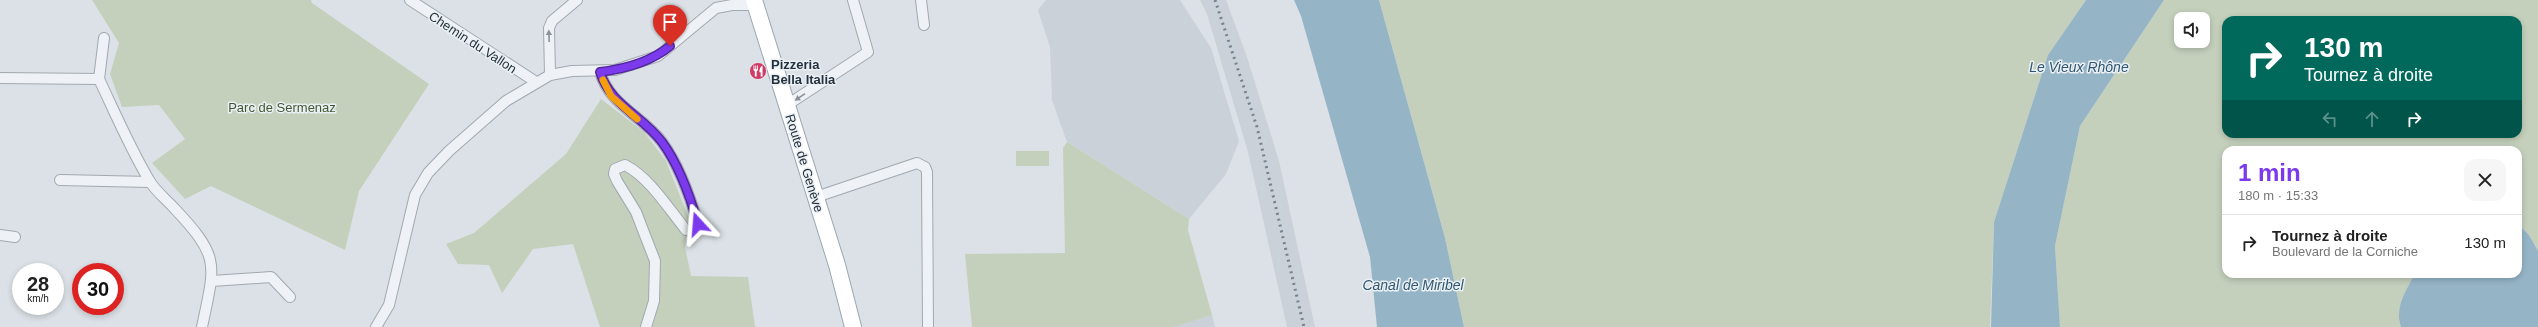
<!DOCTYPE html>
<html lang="fr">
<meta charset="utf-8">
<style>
:root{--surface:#fff;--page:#f6f6f6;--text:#222;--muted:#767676;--line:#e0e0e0;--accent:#7c3aed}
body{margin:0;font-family:Arial,sans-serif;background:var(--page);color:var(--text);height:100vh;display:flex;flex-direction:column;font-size:15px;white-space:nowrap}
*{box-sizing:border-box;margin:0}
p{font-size:13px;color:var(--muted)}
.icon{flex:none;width:22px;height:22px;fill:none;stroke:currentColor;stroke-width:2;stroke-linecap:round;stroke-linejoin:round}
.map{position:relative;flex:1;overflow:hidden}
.drawer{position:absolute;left:2222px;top:146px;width:300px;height:132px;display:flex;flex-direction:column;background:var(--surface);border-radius:12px;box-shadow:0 2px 6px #0003}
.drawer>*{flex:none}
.banner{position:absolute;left:2222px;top:16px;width:300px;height:122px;border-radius:12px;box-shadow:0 2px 6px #0003;background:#00695c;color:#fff;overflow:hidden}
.tools{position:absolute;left:2174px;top:12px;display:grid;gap:8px}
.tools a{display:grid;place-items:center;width:36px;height:36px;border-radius:8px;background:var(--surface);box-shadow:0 2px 6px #0003;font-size:20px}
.speed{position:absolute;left:12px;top:263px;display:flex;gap:8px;font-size:20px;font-weight:700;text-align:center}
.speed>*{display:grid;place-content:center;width:52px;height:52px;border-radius:50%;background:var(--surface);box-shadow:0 2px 6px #0003;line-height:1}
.speed small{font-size:10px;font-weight:400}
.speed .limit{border:6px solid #d22;background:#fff;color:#111}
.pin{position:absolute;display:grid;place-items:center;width:34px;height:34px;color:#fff;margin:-41px -17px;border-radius:50% 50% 50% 0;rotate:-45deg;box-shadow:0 0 4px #0007}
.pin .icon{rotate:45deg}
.me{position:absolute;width:44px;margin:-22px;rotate:341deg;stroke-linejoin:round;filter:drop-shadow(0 0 3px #0008)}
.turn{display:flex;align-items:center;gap:14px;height:84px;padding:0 16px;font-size:18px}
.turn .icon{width:52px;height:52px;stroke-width:2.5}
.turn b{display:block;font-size:28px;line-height:34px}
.lanes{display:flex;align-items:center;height:38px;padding:0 16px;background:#0003;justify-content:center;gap:20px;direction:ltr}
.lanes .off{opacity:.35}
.round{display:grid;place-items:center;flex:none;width:42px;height:42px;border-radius:12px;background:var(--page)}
.headline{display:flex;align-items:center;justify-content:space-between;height:68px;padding:0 16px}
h1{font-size:24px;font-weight:600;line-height:30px;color:var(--accent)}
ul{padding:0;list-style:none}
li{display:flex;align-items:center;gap:12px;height:56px;padding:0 16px;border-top:1px solid var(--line)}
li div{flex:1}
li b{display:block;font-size:15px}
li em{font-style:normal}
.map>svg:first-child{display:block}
.built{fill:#cad1d8}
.green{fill:#c4d0bc;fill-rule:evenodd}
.water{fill:#95b5c7}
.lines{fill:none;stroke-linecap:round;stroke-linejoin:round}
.minor-casing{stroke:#a1a9b0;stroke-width:12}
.primary-casing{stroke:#9ba7b2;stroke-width:18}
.minor{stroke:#eef1f5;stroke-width:10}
.primary{stroke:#fff;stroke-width:16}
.rail{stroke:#758390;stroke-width:3;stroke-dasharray:2 4;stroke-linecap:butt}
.oneway{fill:#8a9198}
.route-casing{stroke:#51269a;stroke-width:10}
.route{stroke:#7c3aed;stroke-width:7}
.slow{stroke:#f59e0b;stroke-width:7}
.labels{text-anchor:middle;stroke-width:3;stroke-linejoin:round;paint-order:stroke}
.street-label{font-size:13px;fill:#25313c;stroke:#ebf0f4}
.poi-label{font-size:13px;font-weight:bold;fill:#25313c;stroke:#ebf0f4;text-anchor:start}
.park-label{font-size:13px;fill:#3f5832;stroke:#ebf0f4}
.water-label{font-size:14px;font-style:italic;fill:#2f5670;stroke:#ebf0f4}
</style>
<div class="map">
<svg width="2538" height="327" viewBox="0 0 2538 327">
<rect width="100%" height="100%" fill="#dbe1e6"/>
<g class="built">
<polygon points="1046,0 1180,0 1211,48 1239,141 1226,174 1189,219 1067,142 1052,100 1050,47 1038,10"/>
<polygon points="1200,0 1226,0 1247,57 1279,161 1315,327 1287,327 1248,152 1207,14"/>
<polygon points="1212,315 1215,327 1172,327"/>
</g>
<g class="green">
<polygon points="92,0 311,0 312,3 429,84 359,191 345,250 211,186 185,199 152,163 185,139 159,105 122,107 110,74 119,43"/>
<polygon points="1379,0 2086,0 2048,55 1994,222 1990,327 1464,327 1445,238"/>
<path d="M2164 0H2538V251L2529 235 2518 224V150H2226V274H2415C2406 290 2394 308 2401 327H2060L2055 246 2080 126ZM2181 19H2203V41H2181ZM2226 20H2518V134H2226Z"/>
<polygon points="601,99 644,132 666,161 688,216 685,247 691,276 748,277 755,327 600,327 573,244 533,249 502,293 489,265 458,264 446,244 474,233 566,154"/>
<polygon points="1067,142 1189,219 1188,230 1212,315 1174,327 972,327 965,254 1065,253 1063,148"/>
<rect x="1016" y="151" width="33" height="15"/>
</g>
<g class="water">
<polygon points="1294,0 1379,0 1445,238 1464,327 1377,327 1370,257 1301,16"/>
<polygon points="2086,0 2164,0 2080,126 2055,246 2060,327 1991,327 1994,222 2048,55"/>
<path d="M2518 224 2529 235 2538 251V327H2401C2394 308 2406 290 2415 274H2518Z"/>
</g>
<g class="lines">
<g class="minor-casing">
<g id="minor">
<polyline points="410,0 536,82"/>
<polyline points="921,0 924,25"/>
<path d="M600 72C610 106 643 116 662 142 679 165 690 196 698 224L695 231 686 230C668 208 650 178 625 165L615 169 614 174 617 181 636 212 655 261 654 301 646 327"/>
<polyline points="550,75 549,28 552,21 577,0"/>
<path d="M0 78 99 79C115 113 130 148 149 180 155 191 167 200 175 209 221 258 215 264 202 327"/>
<polyline points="99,79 104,38"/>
<polyline points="787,105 868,52 853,0"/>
<polyline points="60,180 150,182"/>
<polyline points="816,197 917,163 925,167 927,172 928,327"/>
<polyline points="0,235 15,237"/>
<polyline points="212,281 271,277 290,297"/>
<polyline points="376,327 389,305 415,195 428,173 449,151 506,101 550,75 572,71 615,70 658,56 716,8 732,5 756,5"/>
</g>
</g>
<g class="primary-casing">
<polyline id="primary" points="754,0 837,265 853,327"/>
</g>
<use href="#minor" class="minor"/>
<use href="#primary" class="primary"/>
<polyline class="rail" points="1215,0 1257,127 1304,327"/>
</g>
<defs><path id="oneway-solid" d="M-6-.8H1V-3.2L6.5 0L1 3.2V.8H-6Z"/></defs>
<g class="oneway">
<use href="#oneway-solid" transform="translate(549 36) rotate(-92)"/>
<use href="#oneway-solid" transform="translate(800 97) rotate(146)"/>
</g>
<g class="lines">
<g class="route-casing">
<path id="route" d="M670 46C651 62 624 69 600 72 610 105 643 116 662 142 679 165 690 196 698 224"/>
</g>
<use href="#route" class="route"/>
<polyline class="slow" points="603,80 611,96 637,119"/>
</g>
<defs>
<g id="restaurant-disc" transform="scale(0.9)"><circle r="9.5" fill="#cf3d67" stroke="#ebf0f4"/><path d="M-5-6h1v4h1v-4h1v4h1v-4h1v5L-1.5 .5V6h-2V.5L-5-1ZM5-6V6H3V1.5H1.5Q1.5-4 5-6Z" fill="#fff"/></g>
</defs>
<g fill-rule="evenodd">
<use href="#restaurant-disc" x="758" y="71"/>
</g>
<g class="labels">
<g class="street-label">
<text transform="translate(473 42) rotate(33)" y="5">Chemin du Vallon</text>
<text transform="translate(805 163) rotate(73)" y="5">Route de Genève</text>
</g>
<g class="poi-label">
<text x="771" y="69">Pizzeria<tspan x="771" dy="15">Bella Italia</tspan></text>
</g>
<g class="park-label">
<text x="282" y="112">Parc de Sermenaz</text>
</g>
<g class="water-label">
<text x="2079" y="72">Le Vieux Rhône</text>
<text x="1413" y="290">Canal de Miribel</text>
</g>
</g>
</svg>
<div class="tools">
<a><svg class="icon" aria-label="sound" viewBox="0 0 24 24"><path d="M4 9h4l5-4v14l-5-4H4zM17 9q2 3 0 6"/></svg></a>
</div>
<div class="speed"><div>28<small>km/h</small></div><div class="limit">30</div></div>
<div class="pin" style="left:670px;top:46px;background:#d93025"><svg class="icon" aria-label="arrive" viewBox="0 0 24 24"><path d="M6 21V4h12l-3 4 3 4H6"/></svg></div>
<svg class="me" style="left:698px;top:224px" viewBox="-20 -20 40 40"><path d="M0-17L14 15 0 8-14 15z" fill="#7c3aed" stroke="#fff" stroke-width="4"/></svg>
<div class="banner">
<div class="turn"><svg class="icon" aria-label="right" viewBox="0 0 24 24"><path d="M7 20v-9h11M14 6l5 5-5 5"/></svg><div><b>130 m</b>Tournez à droite</div></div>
<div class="lanes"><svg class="icon off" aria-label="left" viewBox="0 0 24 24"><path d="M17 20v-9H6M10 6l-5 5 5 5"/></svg><svg class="icon off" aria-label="ahead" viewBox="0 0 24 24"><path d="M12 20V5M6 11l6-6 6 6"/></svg><svg class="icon" aria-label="right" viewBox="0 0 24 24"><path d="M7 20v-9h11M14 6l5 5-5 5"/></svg></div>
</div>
<section class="drawer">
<div class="headline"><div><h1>1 min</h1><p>180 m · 15:33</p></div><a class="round"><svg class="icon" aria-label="close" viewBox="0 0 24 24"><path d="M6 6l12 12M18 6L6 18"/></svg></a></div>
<ul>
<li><svg class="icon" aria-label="right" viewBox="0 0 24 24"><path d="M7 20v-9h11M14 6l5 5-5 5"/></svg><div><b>Tournez à droite</b><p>Boulevard de la Corniche</p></div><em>130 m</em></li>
</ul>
</section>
</div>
